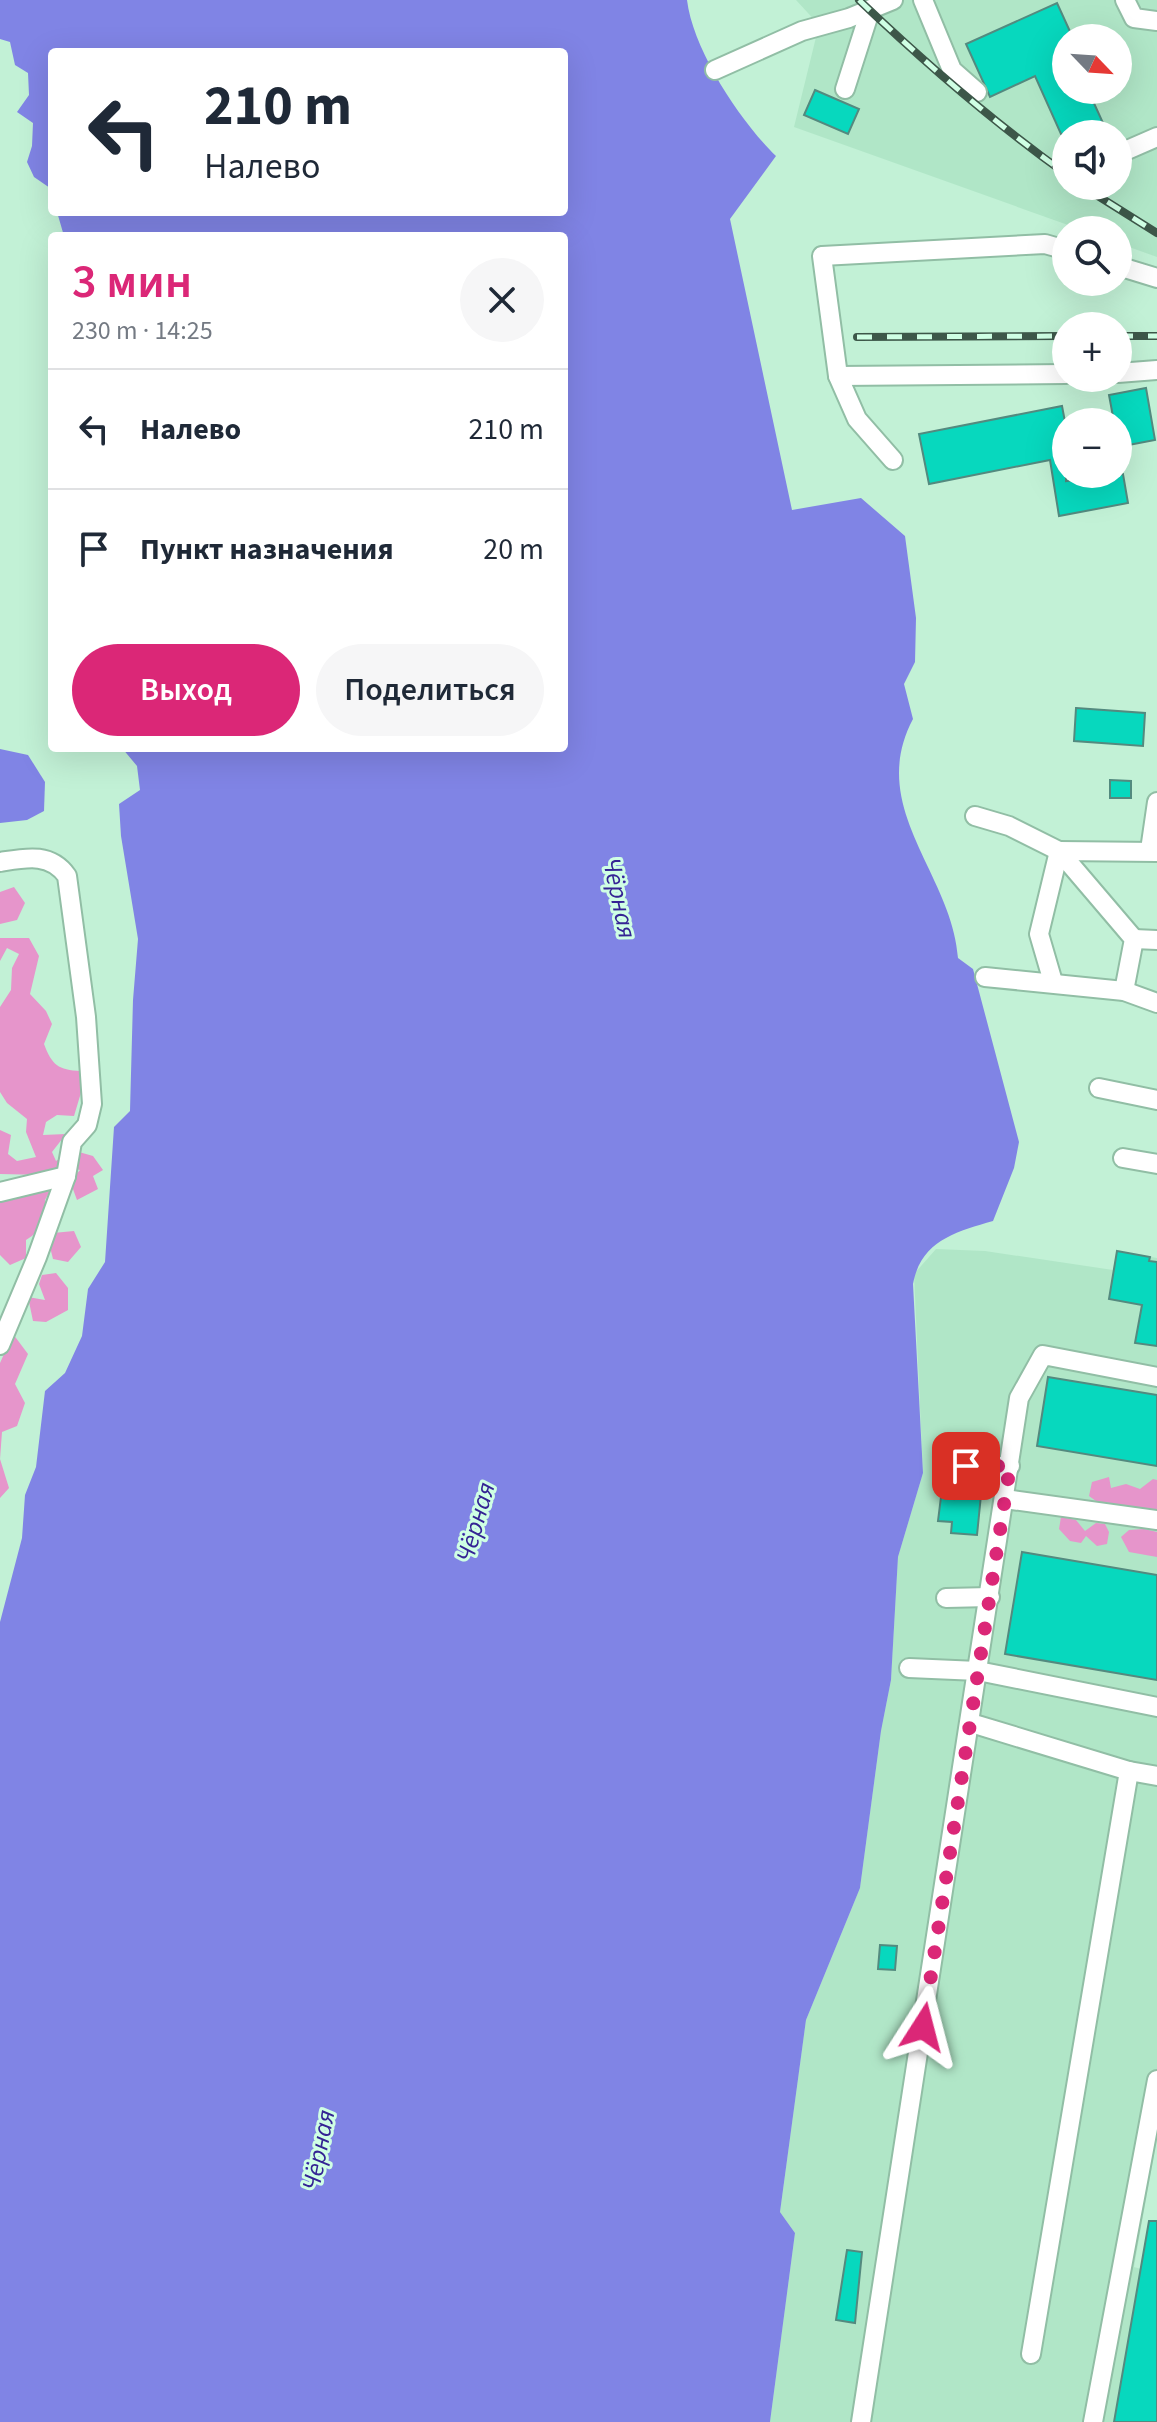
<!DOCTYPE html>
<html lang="ru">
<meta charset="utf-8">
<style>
:root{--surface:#fff;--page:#f6f6f7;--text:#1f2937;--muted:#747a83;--line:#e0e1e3;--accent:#db2777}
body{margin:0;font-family:"Source Sans 3",sans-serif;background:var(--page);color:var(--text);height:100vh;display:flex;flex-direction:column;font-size:30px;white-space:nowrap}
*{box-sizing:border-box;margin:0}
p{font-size:26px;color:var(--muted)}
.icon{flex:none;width:44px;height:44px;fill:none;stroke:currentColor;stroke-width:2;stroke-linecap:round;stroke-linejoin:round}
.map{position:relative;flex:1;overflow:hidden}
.sheet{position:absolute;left:48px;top:232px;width:520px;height:520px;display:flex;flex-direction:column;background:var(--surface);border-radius:8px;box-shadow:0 8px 32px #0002}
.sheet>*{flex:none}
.guide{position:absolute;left:48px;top:48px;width:520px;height:168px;border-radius:8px;box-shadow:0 8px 32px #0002;background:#fff;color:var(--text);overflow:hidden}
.needle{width:52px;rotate:115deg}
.tools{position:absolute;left:1052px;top:24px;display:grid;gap:16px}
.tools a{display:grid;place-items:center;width:80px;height:80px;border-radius:50%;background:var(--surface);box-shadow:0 8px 32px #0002;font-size:40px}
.pin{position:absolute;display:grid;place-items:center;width:68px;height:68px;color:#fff;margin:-34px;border-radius:16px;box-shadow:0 4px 12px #0006}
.me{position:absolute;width:88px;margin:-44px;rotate:9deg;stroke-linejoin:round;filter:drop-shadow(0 0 6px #0008)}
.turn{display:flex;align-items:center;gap:28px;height:168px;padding:0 24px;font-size:36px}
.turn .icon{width:104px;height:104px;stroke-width:2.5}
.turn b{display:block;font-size:56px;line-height:68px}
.round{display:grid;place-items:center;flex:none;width:84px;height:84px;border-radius:42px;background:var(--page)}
.headline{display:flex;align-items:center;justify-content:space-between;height:136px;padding:0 24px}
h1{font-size:48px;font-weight:600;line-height:60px;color:var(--accent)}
.primary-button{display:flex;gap:16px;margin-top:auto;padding:16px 24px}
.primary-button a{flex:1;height:92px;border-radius:48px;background:var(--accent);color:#fff;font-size:32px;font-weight:600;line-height:92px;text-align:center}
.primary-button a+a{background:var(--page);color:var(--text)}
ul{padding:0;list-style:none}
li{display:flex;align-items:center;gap:24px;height:120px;padding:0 24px;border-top:2px solid var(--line)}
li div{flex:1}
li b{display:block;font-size:30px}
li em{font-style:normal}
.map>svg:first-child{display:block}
.built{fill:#b0e6c7;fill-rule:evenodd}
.green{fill:#e695cb}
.water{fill:#8084e5}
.building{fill:#07d8be;stroke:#538a7f;stroke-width:2}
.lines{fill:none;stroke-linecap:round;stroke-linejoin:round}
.minor-casing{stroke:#91bea5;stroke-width:22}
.minor{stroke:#fff;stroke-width:18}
.rail-casing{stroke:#3d5749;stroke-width:8}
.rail{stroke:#cfffe4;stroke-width:5;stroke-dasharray:15;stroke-linecap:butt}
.route{stroke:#db2777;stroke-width:14;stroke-dasharray:0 25.2}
.labels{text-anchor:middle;stroke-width:6;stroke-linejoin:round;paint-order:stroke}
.water-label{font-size:26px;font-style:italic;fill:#342394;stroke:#cfffe4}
</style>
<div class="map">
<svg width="1157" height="2422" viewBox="0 0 1157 2422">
<rect width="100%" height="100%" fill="#c2f1d6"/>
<g class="built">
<path d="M796 0H1157V257L1118 243V230H1082L794 127 819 25ZM1066 38H1118V90H1066ZM1066 134H1118V186H1066Z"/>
<polygon points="936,1249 985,1251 1113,1270 1117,1251 1157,1258 1157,2137 1134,2267 1141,2269 1114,2422 770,2422 795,2233 780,2212 806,2020 860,1888 881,1731 891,1680 898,1557 923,1473 914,1274"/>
</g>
<g class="green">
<polygon points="14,887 25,903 17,920 0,924 0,892"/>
<path d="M0 938H29L39 956 30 994 46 1011 52 1024 44 1044C52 1065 58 1070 81 1071L83 1086 74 1116 57 1115 46 1122 43 1135 66 1134 52 1152 56 1161 72 1150 93 1156 103 1170 93 1176 98 1189 77 1200 70 1181 80 1170 64 1166 43 1175 0 1174V1130L11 1135 8 1154 17 1161 36 1157 26 1132 27 1119 7 1103 0 1092V1007L11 990 12 968 19 954 7 948 0 961Z"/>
<path d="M54 1183 45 1200C50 1218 41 1231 26 1240V1258L10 1265 0 1255V1191Z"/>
<polygon points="74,1231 81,1247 68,1262 53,1259 49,1243 53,1233"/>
<polygon points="56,1273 68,1288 68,1310 46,1322 33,1321 28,1297 45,1300 39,1284 42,1275"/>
<polygon points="13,1334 28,1354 15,1384 25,1403 17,1426 2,1432 0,1459 9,1488 0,1498 0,1363"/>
<polygon points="1109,1477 1111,1488 1126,1484 1140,1489 1153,1479 1157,1480 1157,1510 1096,1501 1089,1496 1092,1482"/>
<polygon points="1061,1517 1076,1520 1085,1531 1096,1523 1105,1524 1109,1532 1107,1544 1097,1546 1086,1536 1081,1543 1070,1541 1059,1529"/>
<polygon points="1144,1529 1157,1532 1157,1557 1129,1552 1121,1537 1129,1530"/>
</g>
<g class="water">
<path d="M0 0H687C693 50 740 121 776 156L730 219 792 510 861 498 905 536 916 618 915 662 904 684 913 719C866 808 952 873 958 958L973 969 1019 1142 1014 1168 993 1221C955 1232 921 1241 913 1284L923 1473 898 1557 891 1680 881 1731 860 1888 806 2020 780 2212 795 2233 770 2422H0V1622L22 1538 25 1495 36 1467 45 1391 65 1373 82 1336 88 1289 105 1262 114 1127 130 1111 133 1000 138 939 121 836 119 804 140 790 137 766 122 748H564V236H64L57 212H564V52H52V193L50 188 34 177 27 162 32 146 33 123 17 112 29 95 28 73 15 65 10 42 0 39Z"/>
<polygon points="0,749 28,755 45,782 44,811 27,820 0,823"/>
</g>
<g class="building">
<polygon points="1057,3 1073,38 1066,38 1066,90 1088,90 1108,134 1061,134 1035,76 990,97 966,44"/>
<polygon points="815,90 859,109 848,134 804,115"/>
<polygon points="1146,388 1155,440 1118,447 1118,422 1114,422 1109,395"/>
<polygon points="1062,406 1066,427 1066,481 1123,474 1128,503 1059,516 1050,460 929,484 919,434"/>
<polygon points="1076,708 1145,713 1143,746 1074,741"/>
<polygon points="1110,780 1131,781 1131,798 1110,798"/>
<polygon points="1117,1251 1150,1257 1149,1261 1157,1262 1157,1346 1135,1343 1142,1305 1109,1299"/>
<polygon points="1048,1377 1157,1395 1157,1466 1037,1446"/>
<polygon points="955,1493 981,1495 977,1535 951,1533 952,1522 938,1521 941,1497 954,1499"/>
<polygon points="1022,1552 1157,1575 1157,1680 1005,1654"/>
<polygon points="880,1945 897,1946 895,1970 878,1969"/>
<polygon points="1149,2221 1157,2221 1157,2422 1114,2422"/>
<polygon points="847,2250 862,2252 855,2323 836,2320"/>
</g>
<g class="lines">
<g class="minor-casing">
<g id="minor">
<polyline points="923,0 952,70 977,92"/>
<polyline points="1125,0 1134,18 1157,21"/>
<polyline points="715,70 802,31 849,18 893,0"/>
<polyline points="845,89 870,11"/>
<polyline points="1118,154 1157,137"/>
<polyline points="1118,266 1157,278"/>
<polyline points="1118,373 1157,370"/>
<polyline points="838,376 1066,374"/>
<polyline points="893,460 857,419 838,376 822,256 1045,244 1066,250"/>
<polyline points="975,816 1009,826 1059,851 1134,939 1124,991"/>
<polyline points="1150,850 1157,802"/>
<path d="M0 862C25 858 50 852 67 876L86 1017 92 1104 87 1125 72 1142 66 1176 0 1192"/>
<polyline points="1134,939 1157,940"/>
<polyline points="985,977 1124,991 1157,1003"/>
<polyline points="1053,982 1039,934 1059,851 1157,852"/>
<polyline points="1099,1088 1157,1100"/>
<polyline points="1123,1158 1157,1164"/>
<polyline points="0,1345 37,1257 66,1176"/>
<polyline points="944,1466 1010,1466"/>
<polyline points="1005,1499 1157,1520"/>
<polyline points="946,1598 990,1597"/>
<polyline points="909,1668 978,1671 1157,1707"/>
<polyline points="971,1723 1129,1771 1157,1776"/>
<polyline points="1031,2354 1129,1771"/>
<polyline points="861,2422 1019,1398 1043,1355 1157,1377"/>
<polyline points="1093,2422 1157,2080"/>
</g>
</g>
<use href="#minor" class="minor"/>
<g class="rail-casing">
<g id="rail">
<path d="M859 0C924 62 992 121 1066 174"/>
<polyline points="1082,186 1157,233"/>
<polyline points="1118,336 1157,336"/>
<polyline points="857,337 1066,336"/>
</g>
</g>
<use href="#rail" class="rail"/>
</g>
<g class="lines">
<polyline class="route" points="923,2027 1010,1466 966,1466"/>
</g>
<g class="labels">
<g class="water-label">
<text transform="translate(620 898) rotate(78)" y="9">Чёрная</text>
<text transform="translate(475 1522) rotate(-74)" y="9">Чёрная</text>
<text transform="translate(318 2150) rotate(-79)" y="9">Чёрная</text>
</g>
</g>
</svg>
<div class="tools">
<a><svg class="needle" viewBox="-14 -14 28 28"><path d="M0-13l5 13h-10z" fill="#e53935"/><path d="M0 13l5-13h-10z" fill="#747a83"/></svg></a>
<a><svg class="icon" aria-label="sound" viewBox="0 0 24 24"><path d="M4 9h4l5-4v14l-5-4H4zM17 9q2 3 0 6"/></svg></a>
<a><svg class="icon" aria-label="search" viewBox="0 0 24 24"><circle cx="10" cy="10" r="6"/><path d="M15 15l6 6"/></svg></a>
<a>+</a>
<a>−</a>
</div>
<div class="pin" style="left:966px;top:1466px;background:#d93025"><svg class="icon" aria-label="arrive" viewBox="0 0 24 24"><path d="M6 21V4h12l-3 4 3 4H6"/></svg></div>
<svg class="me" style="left:923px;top:2027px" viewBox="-20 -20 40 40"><path d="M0-17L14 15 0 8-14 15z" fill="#db2777" stroke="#fff" stroke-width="4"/></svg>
<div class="guide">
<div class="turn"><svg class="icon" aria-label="left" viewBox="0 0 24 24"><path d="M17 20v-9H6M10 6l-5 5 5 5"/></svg><div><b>210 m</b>Налево</div></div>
</div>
<section class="sheet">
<div class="headline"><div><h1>3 мин</h1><p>230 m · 14:25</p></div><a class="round"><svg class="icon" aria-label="close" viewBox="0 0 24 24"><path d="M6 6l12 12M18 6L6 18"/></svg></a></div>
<ul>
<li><svg class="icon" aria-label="left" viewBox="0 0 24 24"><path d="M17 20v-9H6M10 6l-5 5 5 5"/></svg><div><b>Налево</b></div><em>210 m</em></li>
<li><svg class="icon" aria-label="arrive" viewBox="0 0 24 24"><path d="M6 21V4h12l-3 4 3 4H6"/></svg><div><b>Пункт назначения</b></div><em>20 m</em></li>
</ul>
<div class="primary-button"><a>Выход</a><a>Поделиться</a></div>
</section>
</div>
